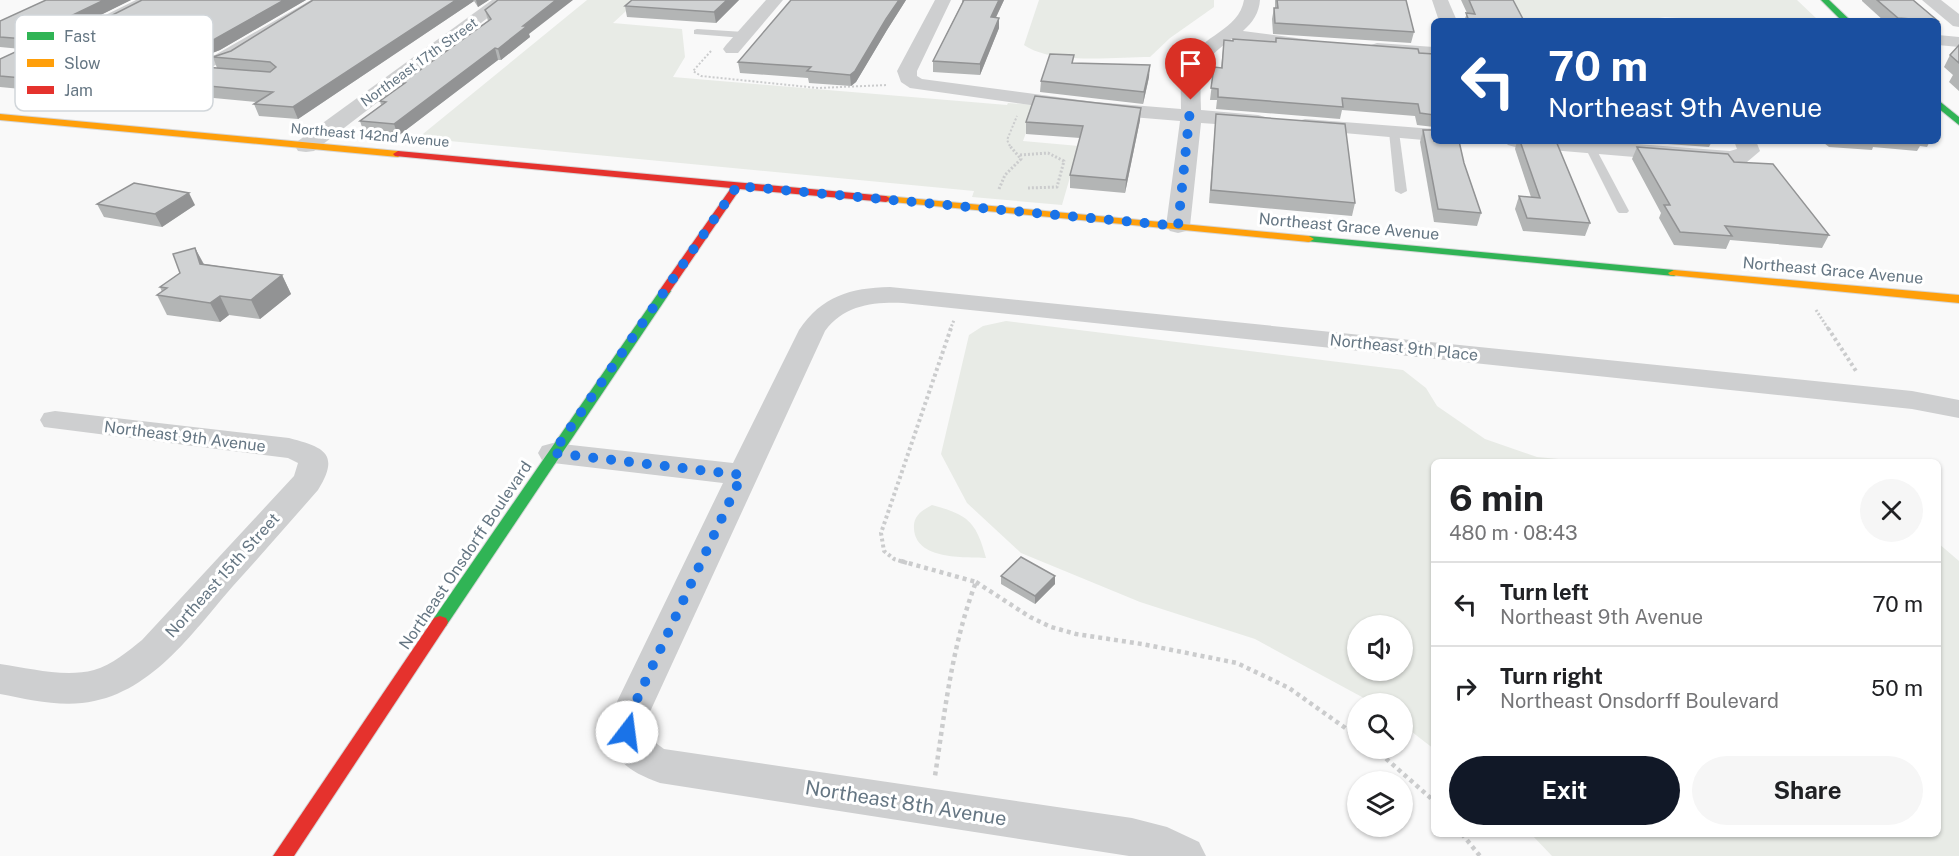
<!DOCTYPE html>
<meta charset="utf-8">
<style>
:root{--surface:#fff;--page:#f6f6f6;--text:#202124;--muted:#757577;--line:#e0e0e0;--accent:#111827}
body{margin:0;font-family:"Public Sans",sans-serif;background:var(--page);color:var(--text);height:100vh;display:flex;flex-direction:column;font-size:22px;white-space:nowrap}
*{box-sizing:border-box;margin:0}
p{font-size:20px;color:var(--muted)}
.icon{flex:none;width:33px;height:33px;fill:none;stroke:currentColor;stroke-width:2;stroke-linecap:round;stroke-linejoin:round}
.map{position:relative;flex:1;overflow:hidden}
.panel{position:absolute;left:1431px;top:459px;width:510px;height:378px;display:flex;flex-direction:column;background:var(--surface);border-radius:9px;box-shadow:0 2px 4px #0004}
.panel>*{flex:none}
.top-card{position:absolute;left:1431px;top:18px;width:510px;height:126px;border-radius:9px;box-shadow:0 2px 4px #0004;background:#1a4fa0;color:#fff;overflow:hidden}
.fabs{position:absolute;left:1347px;top:615px;display:grid;gap:12px}
.fabs a{display:grid;place-items:center;width:66px;height:66px;border-radius:50%;background:var(--surface);box-shadow:0 2px 4px #0004;font-size:30px}
.pin{position:absolute;display:grid;place-items:center;width:51px;height:51px;color:#fff;margin:-62px -26px;border-radius:50% 50% 50% 0;rotate:-45deg;box-shadow:0 0 6px #0007}
.pin .icon{rotate:45deg}
.me{position:absolute;width:66px;margin:-33px;rotate:15deg;stroke-linejoin:round;filter:drop-shadow(0 0 4px #0008)}
.turn{display:flex;align-items:center;gap:21px;height:126px;padding:0 18px;font-size:27px}
.turn .icon{width:78px;height:78px;stroke-width:2.5}
.turn b{display:block;font-size:42px;line-height:51px}
.round{display:grid;place-items:center;flex:none;width:63px;height:63px;border-radius:32px;background:var(--page)}
.summary{display:flex;align-items:center;justify-content:space-between;height:102px;padding:0 18px}
h1{font-size:36px;font-weight:700;line-height:45px}
.primary-button{display:flex;gap:12px;margin-top:auto;padding:12px 18px}
.primary-button a{flex:1;height:69px;border-radius:36px;background:var(--accent);color:#fff;font-size:24px;font-weight:700;line-height:69px;text-align:center}
.primary-button a+a{background:var(--page);color:var(--text)}
ul{padding:0;list-style:none}
li{display:flex;align-items:center;gap:18px;height:84px;padding:0 18px;border-top:2px solid var(--line)}
li div{flex:1}
li b{display:block;font-size:22px}
li em{font-style:normal}
.map>svg:first-child{display:block}
.green{fill:#e8ebe6;fill-rule:evenodd}
.lines{fill:none;stroke-linecap:round;stroke-linejoin:round}
.fast-casing{stroke:#d5d6d7;stroke-width:2}
.slow-casing{stroke:#d5d6d7;stroke-width:2}
.jam-casing{stroke:#d5d6d7;stroke-width:2}
.path-far3{stroke:#cbcccd;stroke-width:2;stroke-dasharray:2 2;stroke-linecap:butt}
.path-far2{stroke:#cbcccd;stroke-width:3;stroke-dasharray:2 2;stroke-linecap:butt}
.path-far1{stroke:#cbcccd;stroke-width:4;stroke-dasharray:3 3;stroke-linecap:butt}
.path{stroke:#cbcccd;stroke-width:4.5;stroke-dasharray:4 4;stroke-linecap:butt}
.lane{fill:#cecfd0;fill-rule:evenodd}
.street{fill:#cecfd0;fill-rule:evenodd}
.fast{fill:#30b455;fill-rule:evenodd}
.slow{fill:#ff9f0a;fill-rule:evenodd}
.jam{fill:#e5322d;fill-rule:evenodd}
.wall{fill:#b3b5b5}
.shaded-wall{fill:#929394}
.building{fill:#d0d2d3;stroke:#929394;stroke-width:1.5}
.route{stroke:#1a73e8;stroke-width:10;stroke-dasharray:0 18}
.labels{text-anchor:middle;stroke-width:6;stroke-linejoin:round;paint-order:stroke}
.far-street-label{font-size:14px;fill:#657683;stroke:#fff}
.street-label{font-size:16px;fill:#657683;stroke:#fff}
.near-street-label{font-size:20px;fill:#657683;stroke:#fff}
.key{fill:#fff;stroke:#d1d6da;stroke-width:1.5}
.key-label{font-size:16px;fill:#657683}
</style>
<div class="map">
<svg width="1959" height="856" viewBox="0 0 1959 856">
<rect width="100%" height="100%" fill="#f9f9f9"/>
<g class="green">
<polygon points="587,0 638,0 613,23 682,29 685,57 673,77 1007,105 1008,103 1036,105 1023,141 1079,146 1062,205 972,197 974,191 418,138"/>
<path d="M1039 0H1214V7L1170 38 1150 57C1115 57 1053 65 1024 45Z"/>
<polygon points="1513,0 1797,0 1817,19 1732,21 1665,17 1638,21 1524,21"/>
<path d="M1006 321 1403 370 1426 388 1437 406 1485 439 1537 457 1591 462H1434V749L1403 725 1402 704 1373 703 1255 639 1140 602 1021 553 967 503 941 454 969 335 983 326ZM1358 626H1402V670H1358Z"/>
<path d="M932 505C968 515 976 521 986 558 964 557 916 560 914 529 913 516 921 511 932 505Z"/>
<polygon points="1938,543 1959,561 1959,856 1552,856 1531,834 1938,834"/>
</g>
<g class="lines">
<g class="fast-casing">
<g id="fast">
<polygon points="1821,0 1829,0 1851,21 1842,21"/>
<polygon points="1938,100 1959,117 1959,125 1938,108"/>
<polygon points="1309,236 1674,270 1680,273 1674,276 1305,241 1305,237"/>
<polygon points="665,288 671,291 446,626 440,628 434,626 432,622 434,618 661,289"/>
</g>
</g>
<g class="slow-casing">
<g id="slow">
<polygon points="0,114 398,151 403,154 398,157 0,120"/>
<polygon points="886,196 1309,236 1314,239 1309,242 882,201 882,197"/>
<polygon points="1674,270 1959,295 1959,303 1670,275 1668,273"/>
</g>
</g>
<g class="jam-casing">
<g id="jam">
<polygon points="398,151 886,196 891,199 886,202 740,189 669,293 665,294 659,291 731,188 395,156 393,154"/>
<polygon points="440,616 446,618 448,622 446,626 294,856 273,856 434,618"/>
</g>
</g>
<g class="path-far3">
<polyline points="711,51 693,71 701,76 818,88 887,85"/>
<polyline points="1010,146 1007,140 1017,116"/>
</g>
<g class="path-far2">
<polyline points="1020,155 1048,153 1064,161 1057,187 1028,188"/>
<polyline points="999,189 1005,175 1021,159 1009,145"/>
<polyline points="1816,310 1829,330"/>
<polyline points="950,330 954,320"/>
</g>
<g class="path-far1">
<polyline points="1828,328 1856,371"/>
<polyline points="907,563 894,559 884,551 881,533 951,328"/>
</g>
<g class="path">
<path d="M901 561 976 582C952 645 945 710 935 776"/>
<polyline points="976,582 1030,617 1051,627 1076,634 1142,644 1237,663 1289,688 1358,737"/>
<polyline points="1374,748 1434,801"/>
<polyline points="1462,834 1480,856"/>
</g>
<g class="lane">
<polygon points="697,29 744,32 748,35 744,38 694,34 694,30"/>
<polygon points="1394,129 1399,132 1407,191 1401,194 1395,191 1389,132"/>
<polygon points="1590,144 1595,147 1629,211 1627,213 1619,213 1617,211 1585,147"/>
</g>
<g class="street">
<path d="M136 0H157L155 4 65 51 104 56 106 60 104 64C90 67 49 66 46 49L57 39Z"/>
<path d="M311 0H331C323 11 305 18 293 25 250 50 205 82 152 69L150 65 152 61 190 60 215 55Z"/>
<polygon points="492,0 511,0 314,151 306,152 298,151 295,146 298,141"/>
<polygon points="766,0 783,0 738,53 726,53 723,49 726,45"/>
<path d="M935 0H951L917 71V76L922 79 1095 102 1181 109C1181 93 1179 75 1187 62 1201 36 1239 30 1244 0H1260C1259 13 1253 22 1243 31L1311 40 1317 41 1320 45 1317 49 1311 50 1267 46 1232 39C1198 63 1200 72 1201 110L1258 115 1265 117 1268 121 1265 125 1258 127 1201 123 1190 226 1186 231 1178 233 1170 231 1166 226 1180 121 1095 114 910 88 901 82 897 71Z"/>
<polygon points="1432,0 1448,0 1457,21 1439,21"/>
<polygon points="1922,0 1941,0 1959,14 1959,27 1953,26"/>
<polygon points="1938,35 1959,37 1959,47 1938,45"/>
<polygon points="1377,43 1434,47 1434,59 1371,53 1368,49 1371,45"/>
<polygon points="1305,119 1434,129 1435,141 1298,129 1295,125 1298,121"/>
<polygon points="1504,141 1596,141 1730,151 1737,149 1734,141 1756,141 1760,151 1747,162 1730,165 1515,147 1508,145"/>
<path d="M890 287 1912 391 1959 400V418L1912 409 903 303C873 302 844 305 825 331L649 714V738L664 749 1132 818 1167 827 1199 842 1206 856H1129L660 783C624 770 605 755 611 714L723 483 553 463 542 460 538 453 542 446 553 443 733 463 799 330C822 296 850 288 890 287Z"/>
<path d="M55 411 289 438C323 447 341 453 318 490 290 522 262 554 233 586 192 633 150 696 82 703 55 706 26 699 0 694V664C30 668 64 678 94 670 112 665 128 651 142 640L294 476 298 463 288 458 44 427 40 420 44 413Z"/>
</g>
<use href="#fast" class="fast"/>
<use href="#slow" class="slow"/>
<use href="#jam" class="jam"/>
</g>
<g class="wall">
<polygon points="46,0 131,0 56,37 44,47 45,49 57,54 217,68 213,57 231,51 313,0 489,0 478,7 474,1 298,119 259,116 254,104 257,102 203,97 195,102 99,93 94,96 0,87 0,59 21,49 0,47 0,21"/>
<polygon points="142,0 306,0 220,50 202,57 183,58 73,49 67,38"/>
<polygon points="632,0 739,0 716,23 627,17 625,6"/>
<polygon points="791,0 906,0 887,30 856,82 851,86 809,83 808,78 740,73 738,62"/>
<polygon points="962,0 1004,0 996,17 999,18 999,28 980,75 933,72 933,61 962,3"/>
<polygon points="1275,0 1406,0 1414,32 1411,43 1273,34 1272,19 1274,8 1275,8"/>
<polygon points="1461,0 1513,0 1523,19 1547,21 1464,21 1467,13"/>
<polygon points="1862,0 1913,0 1938,21 1884,21 1862,1"/>
<polygon points="485,10 529,34 530,37 501,60 498,60 398,136 364,133 360,121 381,105 380,101 403,85 402,83 488,21"/>
<polygon points="1276,38 1434,54 1434,127 1417,125 1415,116 1342,110 1340,119 1216,109 1217,100 1210,100 1214,67 1221,68 1224,40 1275,42"/>
<polygon points="1959,45 1959,91 1949,82 1953,75 1944,67 1950,55"/>
<polygon points="1073,64 1149,77 1143,104 1040,92 1041,81"/>
<polygon points="1216,114 1355,203 1352,216 1209,203"/>
<polygon points="1140,120 1125,193 1070,188 1070,175 1080,138 1026,134 1026,122"/>
<polygon points="1423,130 1464,163 1481,213 1477,226 1434,222 1420,142"/>
<polygon points="1517,141 1556,141 1590,223 1585,236 1523,231 1515,209 1519,196 1531,197 1515,149"/>
<polygon points="1626,141 1712,141 1709,147"/>
<polygon points="1805,141 1930,141 1927,147 1920,146 1917,151 1873,147 1872,150 1829,147 1824,143"/>
<polygon points="1637,147 1734,162 1829,235 1822,248 1730,240 1726,249 1674,245 1659,218 1661,213 1632,159"/>
<polygon points="97,204 195,205 162,227 104,217"/>
<polygon points="195,248 204,264 282,275 291,294 260,319 229,315 220,322 167,315 157,295 162,292 160,287 180,273"/>
<polygon points="1001,576 1055,584 1035,604 1001,584"/>
</g>
<g class="shaded-wall">
<polygon points="104,0 131,0 56,37 44,47 44,51 38,40 39,36 50,26"/>
<polygon points="284,0 306,0 220,50 202,57 197,46"/>
<polygon points="456,0 473,0 474,1 298,119 293,107"/>
<polygon points="476,0 489,0 478,7"/>
<polygon points="556,0 573,0 529,34 530,37 501,60 498,49 523,26"/>
<polygon points="727,0 739,0 716,23 714,12"/>
<polygon points="899,0 906,0 887,30 856,82 851,86 850,75"/>
<polygon points="999,0 1004,0 991,28 991,17"/>
<polygon points="999,18 999,28 980,75 980,64"/>
<polygon points="495,48 498,60 398,136 394,124"/>
<polygon points="1150,65 1149,77 1143,104 1144,92"/>
<polygon points="93,81 99,93 94,96 88,84"/>
<polygon points="198,85 203,97 195,102 190,90"/>
<polygon points="1141,108 1140,120 1125,193 1126,180"/>
<polygon points="189,193 195,205 162,227 155,214"/>
<polygon points="195,248 205,267 200,264"/>
<polygon points="282,275 291,294 260,319 251,300"/>
<polygon points="220,296 229,315 220,322 210,303"/>
<polygon points="1055,576 1055,584 1035,604 1035,596"/>
</g>
<g class="building">
<polygon points="46,0 104,0 50,26 39,36 38,40 0,37 0,21"/>
<polygon points="142,0 284,0 215,39 197,46 178,47 67,38"/>
<polygon points="313,0 456,0 293,107 254,104 273,92 198,85 190,90 93,81 88,84 0,76 0,59 39,41 45,49 57,54 178,63 197,61 204,67 270,72 276,67 270,62 213,57 231,51"/>
<polygon points="498,0 556,0 523,26 527,26 498,49 495,48 394,124 360,121 386,102 380,101 405,83 402,83 491,19 485,10"/>
<polygon points="632,0 727,0 714,12 625,6"/>
<polygon points="791,0 899,0 886,19 855,71 850,75 807,71 811,67 738,62"/>
<polygon points="964,0 999,0 991,17 999,18 980,64 933,61"/>
<polygon points="1277,0 1406,0 1414,32 1275,23 1274,8 1278,8"/>
<polygon points="1469,0 1513,0 1523,19 1547,21 1469,21 1466,13 1475,14"/>
<polygon points="1877,0 1913,0 1938,21 1898,18"/>
<polygon points="1276,38 1418,49 1419,53 1434,54 1434,115 1420,113 1418,104 1342,98 1343,107 1218,97 1218,89 1211,88 1214,67 1222,68 1224,40 1233,41 1233,39 1276,42"/>
<polygon points="1959,45 1959,63 1950,55"/>
<polygon points="1050,54 1074,55 1072,63 1150,65 1144,92 1041,81"/>
<polygon points="1035,96 1141,108 1126,180 1070,175 1083,126 1026,122"/>
<polygon points="1216,114 1345,124 1355,203 1211,190"/>
<polygon points="1423,130 1434,130 1434,141 1459,141 1464,163 1481,213 1438,209"/>
<polygon points="1520,141 1556,141 1590,223 1527,218 1519,196 1540,198"/>
<polygon points="1637,147 1728,154 1734,162 1773,164 1829,235 1725,226 1732,236 1680,232 1664,205 1670,205"/>
<polygon points="134,183 189,193 155,214 97,204"/>
<polygon points="195,248 200,264 282,275 251,300 220,296 210,303 157,295 167,288 160,287 180,273 173,254"/>
<polygon points="1021,557 1055,576 1035,596 1001,576"/>
</g>
<g class="lines">
<polyline class="route" points="627,732 630,714 742,475 553,453 737,186 1178,226 1191,100"/>
</g>
<g class="labels">
<g class="far-street-label">
<text transform="translate(419 62) rotate(-36)" y="5">Northeast 17th Street</text>
<text transform="translate(370 135) rotate(5)" y="5">Northeast 142nd Avenue</text>
</g>
<g class="street-label">
<text transform="translate(1349 226) rotate(5)" y="6">Northeast Grace Avenue</text>
<text transform="translate(1833 270) rotate(5)" y="6">Northeast Grace Avenue</text>
<text transform="translate(1404 347) rotate(6)" y="6">Northeast 9th Place</text>
<text transform="translate(185 436) rotate(7)" y="6">Northeast 9th Avenue</text>
<text transform="translate(465 555) rotate(-56)" y="6">Northeast Onsdorff Boulevard</text>
<text transform="translate(222 575) rotate(-48)" y="6">Northeast 15th Street</text>
</g>
<g class="near-street-label">
<text transform="translate(906 803) rotate(9)" y="7">Northeast 8th Avenue</text>
</g>
</g>
<rect x="15" y="15" width="198" height="96" rx="9" class="key"/>
<rect x="27" y="32" width="27" height="8" fill="#30b455"/>
<rect x="27" y="59" width="27" height="8" fill="#ff9f0a"/>
<rect x="27" y="86" width="27" height="8" fill="#e5322d"/>
<g class="key-label">
<text x="64" y="42">Fast</text>
<text x="64" y="69">Slow</text>
<text x="64" y="96">Jam</text>
</g>
</svg>
<div class="fabs">
<a><svg class="icon" aria-label="sound" viewBox="0 0 24 24"><path d="M4 9h4l5-4v14l-5-4H4zM17 9q2 3 0 6"/></svg></a>
<a><svg class="icon" aria-label="search" viewBox="0 0 24 24"><circle cx="10" cy="10" r="6"/><path d="M15 15l6 6"/></svg></a>
<a><svg class="icon" aria-label="layers" viewBox="0 0 24 24"><path d="M12 4l9 5-9 5-9-5zM3 14l9 5 9-5"/></svg></a>
</div>
<div class="pin" style="left:1191px;top:100px;background:#d93025"><svg class="icon" aria-label="arrive" viewBox="0 0 24 24"><path d="M6 21V4h12l-3 4 3 4H6"/></svg></div>
<svg class="me" style="left:627px;top:732px" viewBox="-20 -20 40 40"><circle r="19" fill="#fff"/><path d="M0-13L10 11 0 6-10 11z" fill="#1a73e8"/></svg>
<div class="top-card">
<div class="turn"><svg class="icon" aria-label="left" viewBox="0 0 24 24"><path d="M17 20v-9H6M10 6l-5 5 5 5"/></svg><div><b>70 m</b>Northeast 9th Avenue</div></div>
</div>
<section class="panel">
<div class="summary"><div><h1>6 min</h1><p>480 m · 08:43</p></div><a class="round"><svg class="icon" aria-label="close" viewBox="0 0 24 24"><path d="M6 6l12 12M18 6L6 18"/></svg></a></div>
<ul>
<li><svg class="icon" aria-label="left" viewBox="0 0 24 24"><path d="M17 20v-9H6M10 6l-5 5 5 5"/></svg><div><b>Turn left</b><p>Northeast 9th Avenue</p></div><em>70 m</em></li>
<li><svg class="icon" aria-label="right" viewBox="0 0 24 24"><path d="M7 20v-9h11M14 6l5 5-5 5"/></svg><div><b>Turn right</b><p>Northeast Onsdorff Boulevard</p></div><em>50 m</em></li>
</ul>
<div class="primary-button"><a>Exit</a><a>Share</a></div>
</section>
</div>
